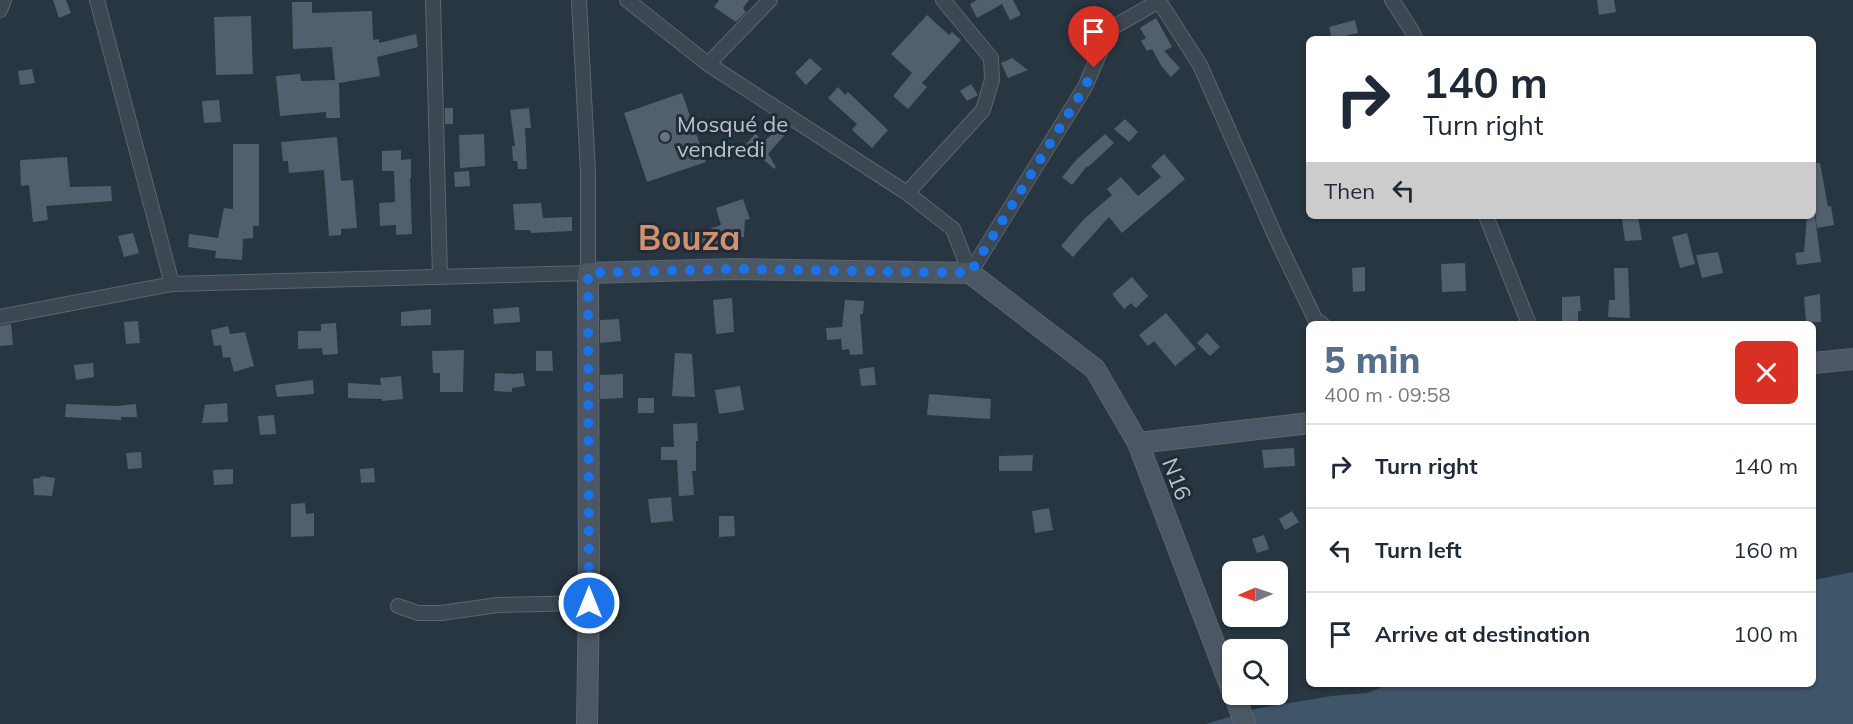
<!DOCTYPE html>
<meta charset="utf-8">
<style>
:root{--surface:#fff;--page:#f2f2f3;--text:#1f2937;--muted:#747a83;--line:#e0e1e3;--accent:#556e8c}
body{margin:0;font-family:Mulish,sans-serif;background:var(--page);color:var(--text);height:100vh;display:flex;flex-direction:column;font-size:22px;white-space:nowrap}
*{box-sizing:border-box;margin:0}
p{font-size:20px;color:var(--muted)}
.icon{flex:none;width:33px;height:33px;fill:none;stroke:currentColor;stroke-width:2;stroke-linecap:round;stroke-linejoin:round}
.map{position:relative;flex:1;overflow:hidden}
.sheet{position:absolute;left:1306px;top:321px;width:510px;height:366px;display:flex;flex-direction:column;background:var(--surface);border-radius:9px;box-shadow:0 2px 4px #0004}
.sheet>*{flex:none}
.banner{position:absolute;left:1306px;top:36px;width:510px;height:183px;border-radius:9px;box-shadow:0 2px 4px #0004;background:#fff;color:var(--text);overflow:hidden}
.needle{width:39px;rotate:268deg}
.fabs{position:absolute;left:1222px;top:561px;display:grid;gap:12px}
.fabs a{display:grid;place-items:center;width:66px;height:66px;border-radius:9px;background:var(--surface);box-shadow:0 2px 4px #0004;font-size:30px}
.pin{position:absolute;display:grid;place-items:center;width:51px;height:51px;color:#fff;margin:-62px -26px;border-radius:50% 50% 50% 0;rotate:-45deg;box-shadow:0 0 6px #0007}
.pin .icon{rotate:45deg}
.me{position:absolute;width:66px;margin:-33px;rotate:0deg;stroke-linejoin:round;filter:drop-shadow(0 0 4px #0008)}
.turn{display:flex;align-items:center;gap:21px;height:126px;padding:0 18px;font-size:27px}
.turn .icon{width:78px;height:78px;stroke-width:2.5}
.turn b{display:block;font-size:42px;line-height:51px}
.then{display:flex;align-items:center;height:57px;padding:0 18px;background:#0003;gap:12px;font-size:22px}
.round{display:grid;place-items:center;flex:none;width:63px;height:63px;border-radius:9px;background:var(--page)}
.summary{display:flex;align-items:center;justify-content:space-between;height:102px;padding:0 18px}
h1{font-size:36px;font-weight:800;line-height:45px;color:var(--accent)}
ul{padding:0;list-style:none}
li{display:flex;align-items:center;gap:18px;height:84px;padding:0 18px;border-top:2px solid var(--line)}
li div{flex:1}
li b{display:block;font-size:22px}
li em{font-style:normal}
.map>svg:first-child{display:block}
.water{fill:#3f556a}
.building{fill:#525f6c}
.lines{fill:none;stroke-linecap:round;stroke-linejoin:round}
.street-casing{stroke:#5b656f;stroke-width:16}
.secondary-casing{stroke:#5b656f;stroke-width:22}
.street{stroke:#3d4751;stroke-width:14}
.secondary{stroke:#4b5764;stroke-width:20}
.route{stroke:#1a73e8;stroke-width:10;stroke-dasharray:0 18}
.worship-dot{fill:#6b7280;stroke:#212c37;stroke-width:2}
.labels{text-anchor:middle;stroke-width:6;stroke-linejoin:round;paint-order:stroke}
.poi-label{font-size:22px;fill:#bac2cb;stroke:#212c37;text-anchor:start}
.street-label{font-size:22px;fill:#bac2cb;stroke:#212c37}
.town-label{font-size:34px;font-weight:bold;fill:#d1906f;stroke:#212c37}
</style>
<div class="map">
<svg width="1853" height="724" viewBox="0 0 1853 724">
<rect width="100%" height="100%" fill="#283642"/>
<polygon class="water" points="1853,572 1853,724 1206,724 1259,708 1332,696 1367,693 1390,684 1814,684 1814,580"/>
<g class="building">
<polygon points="53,0 66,0 71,13 59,18"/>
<polygon points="719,0 749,0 743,8 746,12 736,22 714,7"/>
<polygon points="977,0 1013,0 1021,15 1010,20 1002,4 977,18 970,4"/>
<polygon points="1597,0 1614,0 1616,12 1599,15"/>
<polygon points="292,2 312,2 312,13 372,11 373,40 379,39 379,43 416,34 418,47 377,57 380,76 339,83 340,118 326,118 326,112 280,116 276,76 300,74 301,81 335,80 332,47 293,49"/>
<polygon points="927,15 949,35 952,32 961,40 922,83 927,87 908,109 893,96 912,73 891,54"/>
<polygon points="251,16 253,74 216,75 214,17"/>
<polygon points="1156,18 1172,47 1164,51 1180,68 1171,77 1162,67 1152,49 1147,51 1141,41 1146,38 1140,28"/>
<polygon points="1355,20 1358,33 1332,39 1329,27"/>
<polygon points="810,58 822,69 806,85 795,73"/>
<polygon points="1012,58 1028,70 1008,78 1001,63"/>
<polygon points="32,69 35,83 20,85 18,71"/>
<polygon points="971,84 978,95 967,101 960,91"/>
<polygon points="838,87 845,95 848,92 888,130 872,148 852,130 857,124 828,98"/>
<polygon points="682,93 706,162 647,182 624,113"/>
<polygon points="219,100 221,122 204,123 202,101"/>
<rect x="445" y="108" width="8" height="16"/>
<polygon points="529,108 531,128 525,128 527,169 518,169 517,161 513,161 512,146 515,146 510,110"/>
<polygon points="1125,119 1138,132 1129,142 1114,129"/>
<polygon points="784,124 790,129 768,154 776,167 774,169 746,144 756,133 762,143"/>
<polygon points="484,134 485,166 460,168 459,135"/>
<polygon points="1105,134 1114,143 1088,167 1087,166 1072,185 1062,177 1077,159"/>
<polygon points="337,137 341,181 353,180 357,228 341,229 341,235 329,236 324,170 289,173 288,161 283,161 281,142"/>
<polygon points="233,144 259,144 259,226 253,226 253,238 243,239 242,260 215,258 216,251 188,247 189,234 218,238 224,208 233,209"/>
<polygon points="401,150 401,160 411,159 411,178 410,178 412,234 396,235 396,225 380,226 379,203 395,202 394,171 382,171 382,151"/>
<polygon points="1164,154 1185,179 1170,192 1122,233 1109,217 1073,257 1061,246 1084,219 1112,195 1107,189 1121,177 1138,196 1161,177 1151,166"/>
<polygon points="67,157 70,187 111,186 112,201 46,206 48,220 33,222 29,185 21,186 20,162 21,160"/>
<polygon points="1814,163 1820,163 1828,207 1831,206 1834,225 1817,228 1814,203"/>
<polygon points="469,171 470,186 455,187 454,172"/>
<polygon points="743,199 750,219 745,220 744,237 723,236 726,245 706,252 704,248 638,249 639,233 654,234 654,233 701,232 721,225 716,208"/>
<polygon points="541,203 543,218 572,217 572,231 531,233 530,230 515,230 513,204"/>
<polygon points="1814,209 1821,262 1797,265 1795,253 1804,252 1807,216 1814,216"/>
<polygon points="1638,217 1642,240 1625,241 1622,219"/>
<polygon points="133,233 139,253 124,257 118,236"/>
<polygon points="1687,233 1695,264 1680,268 1672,237"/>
<polygon points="1718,252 1723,273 1702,278 1696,255"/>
<polygon points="1465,263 1466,291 1442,292 1441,264"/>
<polygon points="1365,267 1365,291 1353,292 1352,268"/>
<polygon points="1614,268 1628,268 1630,318 1608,317 1609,300 1615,300"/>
<polygon points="1132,277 1148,296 1136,308 1131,303 1124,309 1112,294"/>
<polygon points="1820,294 1821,322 1806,322 1804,297"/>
<polygon points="1580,296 1581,311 1578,311 1578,324 1562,324 1562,297"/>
<polygon points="732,298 734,332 716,334 713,300"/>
<polygon points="845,300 864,301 863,314 860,314 863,354 850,355 849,349 842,350 841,339 827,340 826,328 842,327"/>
<polygon points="519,307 520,322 494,324 493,309"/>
<polygon points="431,309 431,325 401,326 401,312"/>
<polygon points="1166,313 1196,349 1175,366 1154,341 1148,346 1139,335"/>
<polygon points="619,319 621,341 600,343 600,320"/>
<polygon points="138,321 140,343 126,344 124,322"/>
<polygon points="336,323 338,354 323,355 322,348 298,349 298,331 321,331 321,324"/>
<polygon points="11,324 13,345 0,346 0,326"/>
<polygon points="228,326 230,334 245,332 254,366 234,372 230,357 223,358 221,345 214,346 211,330"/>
<polygon points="1207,333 1220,347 1210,356 1197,343"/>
<polygon points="464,350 463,392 440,392 440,373 433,373 432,351"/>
<polygon points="536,351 552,351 553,371 536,371"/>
<polygon points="675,353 692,354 695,397 672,396"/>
<polygon points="93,363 94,377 76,380 74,365"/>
<polygon points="874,367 876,385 861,386 859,369"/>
<polygon points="495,373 514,374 523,373 525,386 512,388 512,392 494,391"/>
<polygon points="623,374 623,398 600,399 600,375"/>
<polygon points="401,376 403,399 382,401 382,399 348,398 348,383 381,385 380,378"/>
<polygon points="313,380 314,394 277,397 275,385"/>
<polygon points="740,386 744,410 719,414 715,390"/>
<polygon points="929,394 991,399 990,419 927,415"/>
<rect x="638" y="398" width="16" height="15"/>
<polygon points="227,403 228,422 202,423 205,405"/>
<polygon points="66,404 116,406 136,404 137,417 121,417 121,420 65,417"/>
<polygon points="274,415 276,434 260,435 258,416"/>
<polygon points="697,423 698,441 696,441 696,471 692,471 694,495 679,496 677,460 661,460 661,447 674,447 673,424"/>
<polygon points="1294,448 1295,466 1264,468 1262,450"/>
<polygon points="141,452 142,468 128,469 126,453"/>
<polygon points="1033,455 1032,471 999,471 999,456"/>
<polygon points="374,468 375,482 361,483 360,469"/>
<polygon points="233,469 233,484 214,485 213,470"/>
<polygon points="41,476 55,478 52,496 34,495 33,479 40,478"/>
<polygon points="671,497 673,521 651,523 648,499"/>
<polygon points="305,503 306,514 314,513 314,536 291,537 291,504"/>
<polygon points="1049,508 1053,530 1035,533 1032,511"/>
<polygon points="1292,511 1299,522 1285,530 1279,519"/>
<polygon points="719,516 734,516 735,536 719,537"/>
<polygon points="1264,535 1269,549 1257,553 1252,539"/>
</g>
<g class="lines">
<g class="street-casing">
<g id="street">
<polyline points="97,0 172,284"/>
<polyline points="433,0 440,277"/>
<polyline points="627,0 708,64 907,193 953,229 970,273"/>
<polyline points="1392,0 1412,31 1415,39"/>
<polyline points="0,10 4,0"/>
<polyline points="708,64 770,0"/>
<polyline points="907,193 983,110 992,80 991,58 943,0"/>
<polyline points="1486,216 1529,324"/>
<polyline points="970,273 1085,87 1110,29 1159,1 1200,65 1278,242 1315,319 1322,324"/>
<polyline points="0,317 172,284 588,273 588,172 579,0"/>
<polyline points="398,606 418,613 441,613 498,605 589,603"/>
</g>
</g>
<g class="secondary-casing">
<g id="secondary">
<polyline points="1814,363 1853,359"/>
<polyline points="1233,693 1138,443 1310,423"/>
<polyline points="1234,694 1245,724"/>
<polyline points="587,724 589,595 588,273 735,269 970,273 1095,369 1138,443"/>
</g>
</g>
<use href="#street" class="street"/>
<use href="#secondary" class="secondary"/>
</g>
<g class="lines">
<polyline class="route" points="589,603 588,273 735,269 970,273 1085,87 1094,68"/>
</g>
<circle class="worship-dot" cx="665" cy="137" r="6"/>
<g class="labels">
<g class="poi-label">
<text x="677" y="132">Mosqué de<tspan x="677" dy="25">vendredi</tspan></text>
</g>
<g class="street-label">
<text transform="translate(1177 479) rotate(69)" y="8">N16</text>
</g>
<g class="town-label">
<text x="689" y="250">Bouza</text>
</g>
</g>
</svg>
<div class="fabs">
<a><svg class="needle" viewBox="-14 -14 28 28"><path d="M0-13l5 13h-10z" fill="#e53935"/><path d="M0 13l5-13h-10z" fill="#747a83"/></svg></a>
<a><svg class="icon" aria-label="search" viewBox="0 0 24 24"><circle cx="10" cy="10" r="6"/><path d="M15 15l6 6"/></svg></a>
</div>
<div class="pin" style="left:1094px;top:68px;background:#d93025"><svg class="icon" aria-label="arrive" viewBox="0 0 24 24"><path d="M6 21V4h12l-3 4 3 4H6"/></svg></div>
<svg class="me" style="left:589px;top:603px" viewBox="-20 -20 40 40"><circle r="17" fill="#1a73e8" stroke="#fff" stroke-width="3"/><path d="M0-11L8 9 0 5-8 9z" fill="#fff"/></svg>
<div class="banner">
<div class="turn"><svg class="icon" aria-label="right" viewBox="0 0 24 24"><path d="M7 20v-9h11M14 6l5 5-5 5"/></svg><div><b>140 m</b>Turn right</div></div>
<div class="then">Then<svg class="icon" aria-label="left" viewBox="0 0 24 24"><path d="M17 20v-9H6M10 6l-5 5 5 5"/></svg></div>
</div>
<section class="sheet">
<div class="summary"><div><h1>5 min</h1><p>400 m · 09:58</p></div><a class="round" style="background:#d93025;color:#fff"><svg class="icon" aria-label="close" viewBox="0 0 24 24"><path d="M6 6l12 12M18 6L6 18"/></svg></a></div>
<ul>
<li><svg class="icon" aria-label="right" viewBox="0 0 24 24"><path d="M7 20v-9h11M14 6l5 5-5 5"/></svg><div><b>Turn right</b></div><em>140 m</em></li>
<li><svg class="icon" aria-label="left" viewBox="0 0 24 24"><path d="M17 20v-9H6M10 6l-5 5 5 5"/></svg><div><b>Turn left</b></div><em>160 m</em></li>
<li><svg class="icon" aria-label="arrive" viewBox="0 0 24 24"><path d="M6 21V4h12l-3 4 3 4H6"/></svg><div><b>Arrive at destination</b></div><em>100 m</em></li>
</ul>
</section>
</div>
